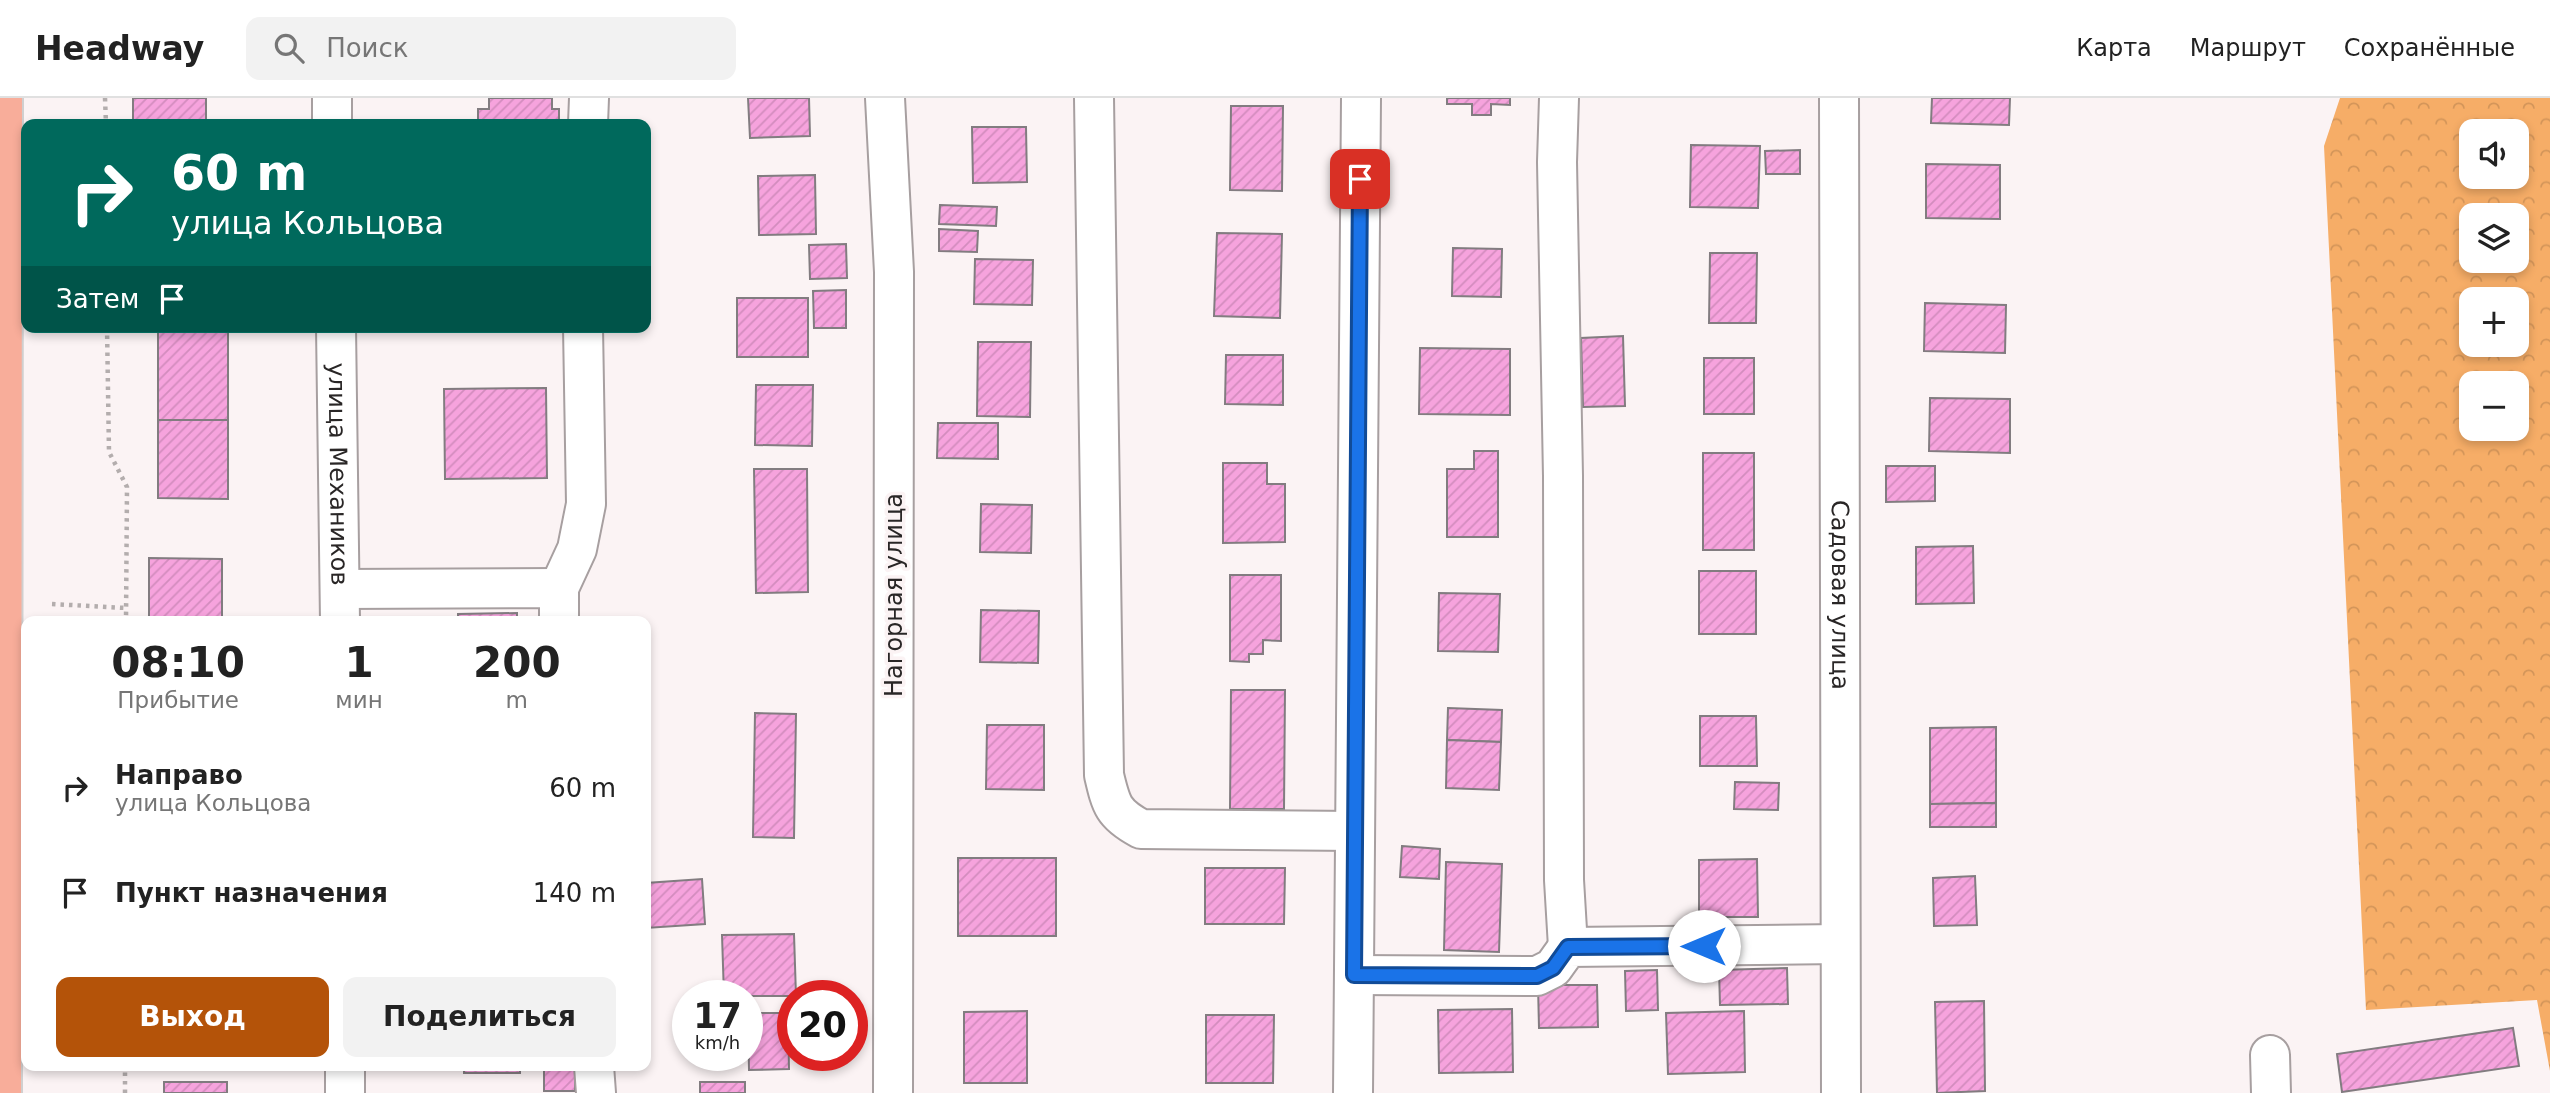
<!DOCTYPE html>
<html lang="ru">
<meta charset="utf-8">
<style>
:root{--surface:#fff;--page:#f2f2f2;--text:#222;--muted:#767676;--line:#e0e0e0;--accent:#b45309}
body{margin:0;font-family:"DejaVu Sans",sans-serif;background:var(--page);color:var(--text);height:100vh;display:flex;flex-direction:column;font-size:26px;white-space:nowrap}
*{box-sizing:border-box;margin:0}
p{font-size:23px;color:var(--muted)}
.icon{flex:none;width:38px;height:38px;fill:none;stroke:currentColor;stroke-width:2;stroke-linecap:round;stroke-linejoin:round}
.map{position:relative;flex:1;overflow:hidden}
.panel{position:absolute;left:21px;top:518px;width:630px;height:455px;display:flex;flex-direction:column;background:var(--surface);border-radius:14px;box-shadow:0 4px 10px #0003}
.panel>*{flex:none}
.guide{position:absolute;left:21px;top:21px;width:630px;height:214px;border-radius:14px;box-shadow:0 4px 10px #0003;background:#00695c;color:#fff;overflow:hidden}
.fabs{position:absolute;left:2459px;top:21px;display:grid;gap:14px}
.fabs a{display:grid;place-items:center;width:70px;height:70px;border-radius:14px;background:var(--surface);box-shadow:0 4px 10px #0003;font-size:35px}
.speed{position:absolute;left:672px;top:882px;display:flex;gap:14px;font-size:35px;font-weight:700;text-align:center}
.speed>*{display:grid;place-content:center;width:91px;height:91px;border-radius:50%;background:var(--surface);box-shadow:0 4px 10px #0003;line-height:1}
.speed small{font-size:18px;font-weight:400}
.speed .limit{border:10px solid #d22;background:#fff;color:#111}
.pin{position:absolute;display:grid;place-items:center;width:60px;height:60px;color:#fff;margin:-30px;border-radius:14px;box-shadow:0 4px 10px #0006}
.me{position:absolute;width:77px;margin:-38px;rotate:270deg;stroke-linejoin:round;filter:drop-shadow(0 0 5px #0008)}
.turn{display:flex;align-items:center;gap:24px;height:147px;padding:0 35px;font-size:32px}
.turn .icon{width:91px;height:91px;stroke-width:2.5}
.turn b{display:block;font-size:49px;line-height:60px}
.then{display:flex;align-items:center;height:66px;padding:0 35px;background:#0003;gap:14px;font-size:26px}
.eta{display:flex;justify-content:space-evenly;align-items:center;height:119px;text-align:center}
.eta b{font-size:42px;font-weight:600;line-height:49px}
.button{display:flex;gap:14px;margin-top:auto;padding:14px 35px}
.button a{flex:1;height:80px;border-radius:14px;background:var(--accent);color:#fff;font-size:28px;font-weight:600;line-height:80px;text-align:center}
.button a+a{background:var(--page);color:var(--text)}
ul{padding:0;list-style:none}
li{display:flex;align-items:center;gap:21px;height:105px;padding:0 35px}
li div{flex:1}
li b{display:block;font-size:26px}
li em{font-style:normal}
header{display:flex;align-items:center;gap:42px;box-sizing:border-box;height:98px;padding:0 35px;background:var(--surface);border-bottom:2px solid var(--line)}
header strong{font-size:33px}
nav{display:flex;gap:38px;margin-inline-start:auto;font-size:24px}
.search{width:490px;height:63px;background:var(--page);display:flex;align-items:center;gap:18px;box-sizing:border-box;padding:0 24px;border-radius:14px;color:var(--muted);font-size:26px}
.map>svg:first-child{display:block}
.forest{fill:url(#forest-crowns);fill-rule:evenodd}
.building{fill:url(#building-hatch);stroke:#827c80;stroke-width:2}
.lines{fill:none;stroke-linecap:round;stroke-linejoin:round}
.minor-casing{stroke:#a79fa0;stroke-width:42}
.major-casing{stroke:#d0cfcf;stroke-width:42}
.path{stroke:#b3adad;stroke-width:4.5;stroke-dasharray:3.5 5;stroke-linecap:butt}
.minor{stroke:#fff;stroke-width:38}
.major{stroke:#f8ad9a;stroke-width:38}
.route-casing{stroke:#114b97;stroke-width:18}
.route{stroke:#1a73e8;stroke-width:12}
.labels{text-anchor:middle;stroke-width:7;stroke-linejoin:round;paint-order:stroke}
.street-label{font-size:24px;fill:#292626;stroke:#fbf3f4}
</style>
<header>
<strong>Headway</strong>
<div class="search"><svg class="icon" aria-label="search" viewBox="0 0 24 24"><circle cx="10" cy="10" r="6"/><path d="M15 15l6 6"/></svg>Поиск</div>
<nav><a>Карта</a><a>Маршрут</a><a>Сохранённые</a></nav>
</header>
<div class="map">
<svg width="2550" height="995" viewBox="0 0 2550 995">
<defs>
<pattern id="forest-crowns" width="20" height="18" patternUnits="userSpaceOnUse" patternTransform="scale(1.75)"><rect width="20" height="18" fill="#f6ad67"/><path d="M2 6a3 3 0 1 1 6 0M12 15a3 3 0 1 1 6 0" fill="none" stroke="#d39559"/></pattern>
<pattern id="building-hatch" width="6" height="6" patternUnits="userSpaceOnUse" patternTransform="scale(1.75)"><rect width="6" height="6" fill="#f6a3dd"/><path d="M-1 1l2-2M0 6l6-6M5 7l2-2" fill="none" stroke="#d38cbe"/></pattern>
</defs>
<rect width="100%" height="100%" fill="#fbf3f4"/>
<path class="forest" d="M2340 0H2550V973L2537 902 2366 912 2324 48ZM2471 33H2516V79H2471ZM2471 117H2516V163H2471ZM2471 201H2516V247H2471ZM2471 285H2516V331H2471Z"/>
<g class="building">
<rect x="133" y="0" width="73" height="26"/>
<polygon points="489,0 552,0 552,11 559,11 559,26 478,26 478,11 489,11"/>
<polygon points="748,0 809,0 810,38 750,40"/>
<polygon points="1447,0 1510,0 1510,7 1491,6 1491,17 1472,17 1472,6 1447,6"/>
<polygon points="1932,0 2010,0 2009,27 1931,25"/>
<polygon points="1231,8 1283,8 1282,93 1230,92"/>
<polygon points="972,29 1026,29 1027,84 973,85"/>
<polygon points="1691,47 1760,48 1758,110 1690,109"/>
<polygon points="1800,52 1800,76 1766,76 1765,53"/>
<polygon points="1926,66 2000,67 2000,121 1926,120"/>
<polygon points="815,77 816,136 759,137 758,78"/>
<polygon points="940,107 997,109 996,128 939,126"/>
<polygon points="939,131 978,133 977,154 939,153"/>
<polygon points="1217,135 1282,136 1280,220 1214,218"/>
<polygon points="846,146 847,180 810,181 809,147"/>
<polygon points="1453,150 1502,151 1501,199 1452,198"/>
<polygon points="1710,155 1757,155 1756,225 1709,225"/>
<polygon points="975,161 1033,162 1032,207 974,206"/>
<polygon points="846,192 846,230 814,230 813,193"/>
<rect x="737" y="200" width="71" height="59"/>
<polygon points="1925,205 2006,207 2005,255 1924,253"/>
<rect x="158" y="229" width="70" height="93"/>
<polygon points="1623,238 1625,308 1583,309 1581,240"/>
<polygon points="978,244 1031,244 1030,319 977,318"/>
<polygon points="1420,250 1510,251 1510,317 1419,316"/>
<polygon points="1226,257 1283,257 1283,307 1225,306"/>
<rect x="1704" y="260" width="50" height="56"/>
<polygon points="756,287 813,287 812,348 755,347"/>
<polygon points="546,290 547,380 445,381 444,291"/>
<polygon points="1930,300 2010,301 2010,355 1929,353"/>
<polygon points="158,322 228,322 228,401 158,400"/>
<polygon points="938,325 998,325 998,361 937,360"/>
<polygon points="1474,353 1498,353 1498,439 1447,439 1447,371 1474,371"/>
<rect x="1703" y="355" width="51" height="97"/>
<polygon points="1223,365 1267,365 1267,386 1285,386 1285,444 1223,445"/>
<polygon points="1886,368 1935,368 1935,403 1886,404"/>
<polygon points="754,371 807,371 808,494 756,495"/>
<polygon points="981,406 1032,407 1031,455 980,454"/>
<polygon points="1973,448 1974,505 1916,506 1916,449"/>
<polygon points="149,460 222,461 222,523 149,523"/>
<rect x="1699" y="473" width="57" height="63"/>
<polygon points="1230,477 1281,477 1281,543 1263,542 1263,556 1249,556 1249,564 1230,563"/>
<polygon points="1439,495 1500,496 1498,554 1438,553"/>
<polygon points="981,512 1039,513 1038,565 980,564"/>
<polygon points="517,515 517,523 458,523 458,516"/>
<polygon points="1231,592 1285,592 1284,711 1230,711"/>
<polygon points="1448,610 1502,612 1501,644 1447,642"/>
<polygon points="755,615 796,616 794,740 753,739"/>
<polygon points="1700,618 1756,618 1757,668 1700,668"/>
<polygon points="987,627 1044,627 1044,692 986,691"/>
<polygon points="1996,629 1996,705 1930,706 1930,630"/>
<polygon points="1447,642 1501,644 1499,692 1446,690"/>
<polygon points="1735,684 1779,685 1778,712 1734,711"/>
<polygon points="1996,705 1996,729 1930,729 1930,706"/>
<polygon points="1402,748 1440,751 1439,781 1400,779"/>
<rect x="958" y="760" width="98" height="78"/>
<polygon points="1757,761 1758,819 1699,819 1699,762"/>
<polygon points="1446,764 1502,766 1499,854 1444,852"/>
<polygon points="1205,770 1285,770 1284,826 1205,826"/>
<polygon points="1975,778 1977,827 1934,828 1933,780"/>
<polygon points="702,781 705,826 646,830 646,785"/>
<polygon points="794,836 796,898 724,898 722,837"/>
<polygon points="1787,870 1788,906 1720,907 1719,872"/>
<polygon points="1657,872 1658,912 1626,913 1625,873"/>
<polygon points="1538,887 1597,887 1598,929 1539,930"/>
<polygon points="1984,903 1985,993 1937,995 1935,904"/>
<polygon points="1512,911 1513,974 1439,975 1438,912"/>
<polygon points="1027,913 1027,985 964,985 964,914"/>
<polygon points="1744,913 1745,974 1668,976 1666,915"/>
<polygon points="748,915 788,915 789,971 749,972"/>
<polygon points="1206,917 1274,917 1273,985 1206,985"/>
<polygon points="2513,930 2519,968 2342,994 2337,956"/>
<rect x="464" y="968" width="56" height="7"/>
<rect x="544" y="968" width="31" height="25"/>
<rect x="164" y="984" width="63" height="11"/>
<rect x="700" y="984" width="45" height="11"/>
</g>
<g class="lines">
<g class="minor-casing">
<g id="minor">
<polyline points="332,0 332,26"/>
<polyline points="885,0 894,174 893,995"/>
<path d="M1094 0 1104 677C1111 707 1113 716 1141 731L1355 733"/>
<polyline points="1559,0 1557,64 1563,378 1564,782 1568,849"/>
<path id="s1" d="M1839 0 1841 995"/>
<polyline points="588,26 589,0"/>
<path id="s2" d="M336 229 340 523"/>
<polyline points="559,490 577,451 586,406 583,229"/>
<polyline points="340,491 559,490 559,523"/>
<polyline points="1354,877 1537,878 1553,870 1568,849 1840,846"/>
<polyline points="2270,957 2271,995"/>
<polyline points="345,968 345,995"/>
<polyline points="594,968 596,995"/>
<polyline points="1353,995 1361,0"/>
</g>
</g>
<g class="major-casing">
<polyline id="major" points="2,995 3,0"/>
</g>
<g class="path">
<polyline points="105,0 106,26"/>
<polyline points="107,229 109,354 127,389 126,523"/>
<polyline points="52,506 126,510"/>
<polyline points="125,995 125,968"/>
</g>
<use href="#minor" class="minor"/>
<use href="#major" class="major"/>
</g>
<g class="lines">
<g class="route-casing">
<polyline id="route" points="1360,81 1354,877 1537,878 1553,870 1568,849 1704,848"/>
</g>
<use href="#route" class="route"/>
</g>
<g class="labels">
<g class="street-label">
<text dy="8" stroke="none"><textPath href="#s2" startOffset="147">улица Механиков</textPath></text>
<text transform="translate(894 497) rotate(-90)" y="8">Нагорная улица</text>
<text dy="8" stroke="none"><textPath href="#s1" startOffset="497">Садовая улица</textPath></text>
</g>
</g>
</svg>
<div class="fabs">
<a><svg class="icon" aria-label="sound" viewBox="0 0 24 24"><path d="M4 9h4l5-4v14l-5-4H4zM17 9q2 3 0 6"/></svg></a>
<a><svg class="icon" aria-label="layers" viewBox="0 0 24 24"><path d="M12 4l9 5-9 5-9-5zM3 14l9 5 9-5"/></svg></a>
<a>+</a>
<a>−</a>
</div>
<div class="speed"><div>17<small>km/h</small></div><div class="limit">20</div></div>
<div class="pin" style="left:1360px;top:81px;background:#d93025"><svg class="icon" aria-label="arrive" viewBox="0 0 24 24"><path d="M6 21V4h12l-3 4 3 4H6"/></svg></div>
<svg class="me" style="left:1704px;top:848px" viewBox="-20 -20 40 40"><circle r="19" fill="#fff"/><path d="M0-13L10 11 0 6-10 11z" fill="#1a73e8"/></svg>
<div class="guide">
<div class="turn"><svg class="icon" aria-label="right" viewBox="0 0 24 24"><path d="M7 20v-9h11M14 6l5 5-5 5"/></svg><div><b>60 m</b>улица Кольцова</div></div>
<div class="then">Затем<svg class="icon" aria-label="arrive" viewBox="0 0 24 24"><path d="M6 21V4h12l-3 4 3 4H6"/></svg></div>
</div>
<section class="panel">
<div class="eta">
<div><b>08:10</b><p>Прибытие</p></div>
<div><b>1</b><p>мин</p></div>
<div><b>200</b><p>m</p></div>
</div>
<ul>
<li><svg class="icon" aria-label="right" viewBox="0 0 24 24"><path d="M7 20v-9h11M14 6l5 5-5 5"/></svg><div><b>Направо</b><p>улица Кольцова</p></div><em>60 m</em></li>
<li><svg class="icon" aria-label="arrive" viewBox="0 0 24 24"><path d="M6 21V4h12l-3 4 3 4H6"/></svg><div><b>Пункт назначения</b></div><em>140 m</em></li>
</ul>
<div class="button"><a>Выход</a><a>Поделиться</a></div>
</section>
</div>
